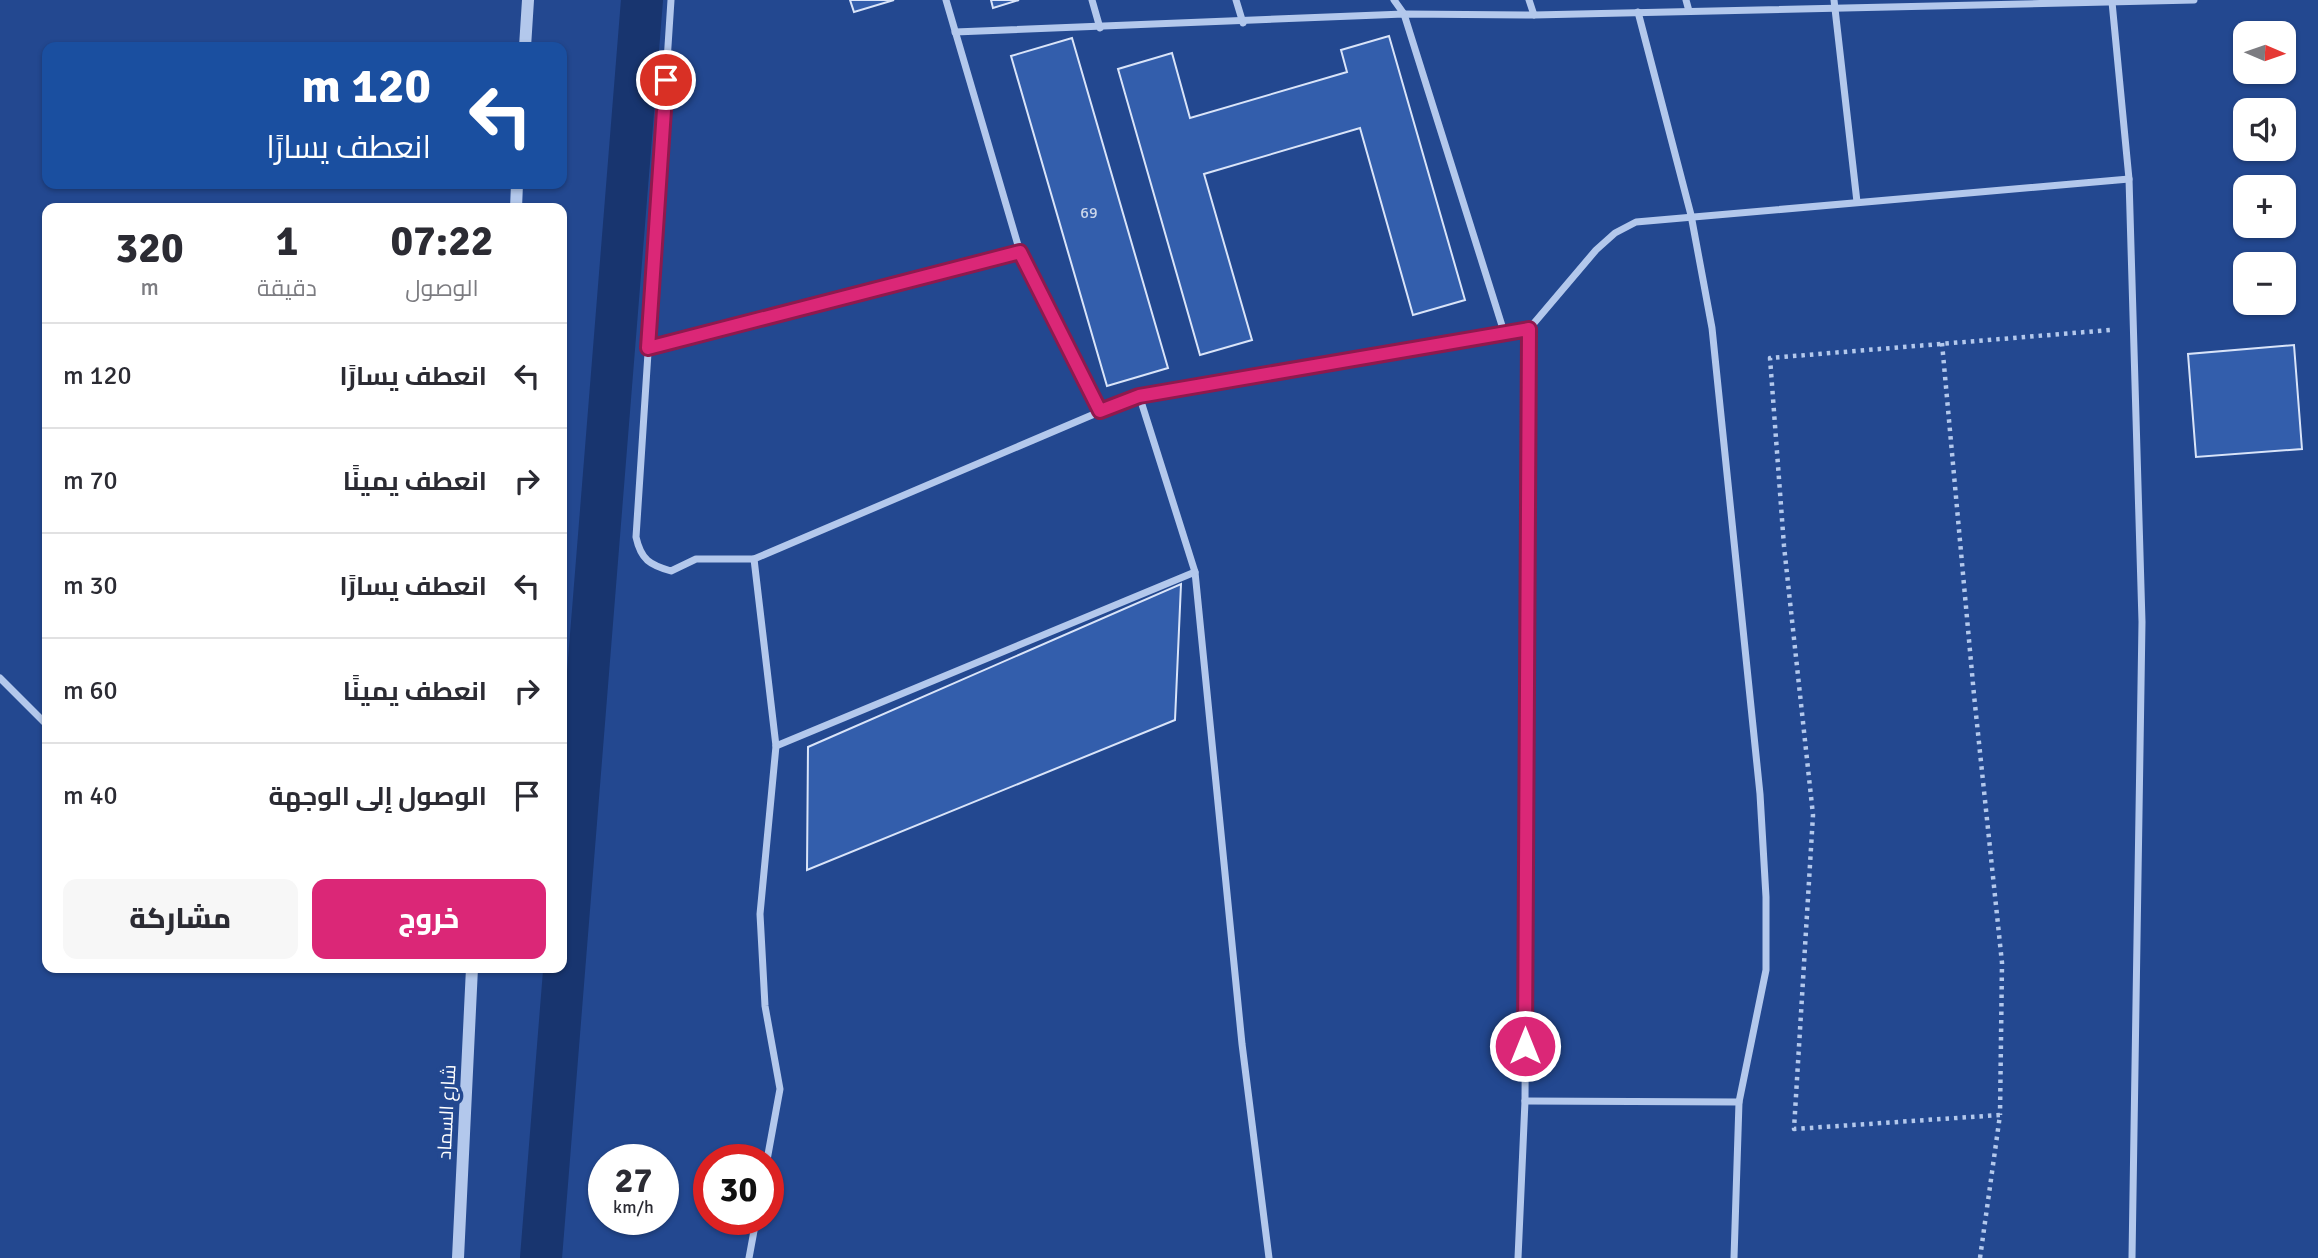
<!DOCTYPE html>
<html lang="ar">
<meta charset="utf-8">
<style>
:root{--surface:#fff;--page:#f7f7f7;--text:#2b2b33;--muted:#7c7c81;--line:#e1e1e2;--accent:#db2777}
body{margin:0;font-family:Signika,Cairo,sans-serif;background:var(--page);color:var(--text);direction:rtl;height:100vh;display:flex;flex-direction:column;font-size:26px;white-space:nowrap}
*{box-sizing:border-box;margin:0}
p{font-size:23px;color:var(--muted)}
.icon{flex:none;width:38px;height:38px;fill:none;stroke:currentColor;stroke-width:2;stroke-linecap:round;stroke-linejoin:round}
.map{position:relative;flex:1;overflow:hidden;direction:ltr}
.details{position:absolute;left:42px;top:203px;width:525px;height:770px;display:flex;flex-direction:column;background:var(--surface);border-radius:14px;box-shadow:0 2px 5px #0004;direction:rtl}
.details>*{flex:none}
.top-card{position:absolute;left:42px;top:42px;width:525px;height:147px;border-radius:14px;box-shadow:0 2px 5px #0004;direction:rtl;background:#1a4fa0;color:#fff;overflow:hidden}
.needle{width:46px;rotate:92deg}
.tools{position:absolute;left:2233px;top:21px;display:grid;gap:14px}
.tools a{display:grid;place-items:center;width:63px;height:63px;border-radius:14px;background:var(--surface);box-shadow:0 2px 5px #0004;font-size:35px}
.speed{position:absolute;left:588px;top:1144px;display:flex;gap:14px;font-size:35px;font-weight:700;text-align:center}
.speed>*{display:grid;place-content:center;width:91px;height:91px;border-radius:50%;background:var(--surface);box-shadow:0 2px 5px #0004;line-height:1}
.speed small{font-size:18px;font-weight:400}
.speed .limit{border:10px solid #d22;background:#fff;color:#111}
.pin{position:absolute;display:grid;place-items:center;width:60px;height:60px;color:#fff;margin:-30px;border:4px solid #fff;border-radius:50%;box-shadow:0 2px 7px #0007}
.me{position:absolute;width:77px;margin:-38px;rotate:0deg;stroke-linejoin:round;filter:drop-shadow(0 0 5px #0008)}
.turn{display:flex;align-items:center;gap:24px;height:147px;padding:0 21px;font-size:32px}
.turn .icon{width:91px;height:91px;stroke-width:2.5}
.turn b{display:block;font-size:49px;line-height:60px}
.eta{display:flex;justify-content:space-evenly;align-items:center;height:119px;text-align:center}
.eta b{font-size:42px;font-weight:800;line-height:49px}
.primary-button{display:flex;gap:14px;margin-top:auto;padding:14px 21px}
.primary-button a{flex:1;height:80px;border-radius:14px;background:var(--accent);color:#fff;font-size:28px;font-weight:800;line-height:80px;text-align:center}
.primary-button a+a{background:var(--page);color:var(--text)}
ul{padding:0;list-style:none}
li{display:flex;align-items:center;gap:21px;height:105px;padding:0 21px;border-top:2px solid var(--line)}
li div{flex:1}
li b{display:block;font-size:26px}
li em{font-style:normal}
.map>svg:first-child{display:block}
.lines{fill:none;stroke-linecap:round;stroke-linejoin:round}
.canal{stroke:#18356f;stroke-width:42}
.building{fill:#335eac;stroke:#d9e4f9;stroke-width:2}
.path{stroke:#b3c8ec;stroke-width:4.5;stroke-dasharray:3.5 5;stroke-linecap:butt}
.minor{stroke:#b3c8ec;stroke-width:7}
.tertiary{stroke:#b3c8ec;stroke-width:12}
.route-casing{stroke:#8e194d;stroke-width:18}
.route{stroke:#db2777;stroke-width:12}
.labels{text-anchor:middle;stroke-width:7;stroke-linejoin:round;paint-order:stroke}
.number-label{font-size:16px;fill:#ccd7ea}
.street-label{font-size:19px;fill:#fff;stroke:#234890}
</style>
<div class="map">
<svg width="2318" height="1258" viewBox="0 0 2318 1258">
<rect width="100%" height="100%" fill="#234890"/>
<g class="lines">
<polyline class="canal" points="541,1258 642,0"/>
</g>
<g class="building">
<polygon points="850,0 894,0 854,12"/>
<polygon points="991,0 1019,0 993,8"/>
<polygon points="1389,36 1465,300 1413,315 1360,128 1204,174 1252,340 1200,355 1118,69 1172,53 1190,118 1347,72 1341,50"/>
<polygon points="1072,38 1168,368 1107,386 1011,56"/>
<polygon points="2294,345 2302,449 2196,457 2188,354"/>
<polygon points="1181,584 1175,720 807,870 808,747"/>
</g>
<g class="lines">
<g class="path">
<polyline points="1942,343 1974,695 2002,963 2000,1115"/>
<polyline points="1980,1258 2000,1115 1794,1129 1813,815 1784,546 1770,358 2110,330"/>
</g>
<g class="minor">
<path d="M671 0 636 537C641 560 650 565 671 571L696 559H754L1139 395 1529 329 1596 250 1615 233 1636 222 2129 179"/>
<polyline points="946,0 1020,252 1100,411"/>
<polyline points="1092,0 1100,28"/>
<polyline points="1236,0 1243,23"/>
<polyline points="1394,0 1404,14 1504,332"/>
<polyline points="1529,0 1534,15"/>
<polyline points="1686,0 1689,11"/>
<polyline points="1834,0 1857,202"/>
<polyline points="2112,2 2129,179 2142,622 2132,1258"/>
<polyline points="1638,12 1691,215 1712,328 1760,794 1766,897 1766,970 1739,1102 1734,1258"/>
<polyline points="955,32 1404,14 1534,15 2194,0"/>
<polyline points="648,348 1020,252"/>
<polyline points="1139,395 1195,572 1242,1044 1269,1258"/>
<polyline points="754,559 776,746 760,914 765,1006 780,1089 767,1160"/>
<polyline points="0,678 47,725"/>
<polyline points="776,746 1195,572"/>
<polyline points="1525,1101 1739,1102"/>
<polyline points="749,1258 756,1220"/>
<polyline points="1518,1258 1525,1101 1529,329"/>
</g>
<g class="tertiary">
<polyline points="525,47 528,0"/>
<polyline points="516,208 517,184"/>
<polyline points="458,1258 472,968"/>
</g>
</g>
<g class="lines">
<g class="route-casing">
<polyline id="route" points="666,80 648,348 1020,252 1100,411 1139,396 1529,329 1525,1046"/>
</g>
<use href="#route" class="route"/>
</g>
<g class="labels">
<g class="number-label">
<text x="1089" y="218">69</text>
</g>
<g class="street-label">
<text transform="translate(446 1112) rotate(-87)" y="7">شارع السماد</text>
</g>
</g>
</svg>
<div class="tools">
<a><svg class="needle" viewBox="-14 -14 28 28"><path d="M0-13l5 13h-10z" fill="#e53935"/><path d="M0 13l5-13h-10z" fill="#7c7c81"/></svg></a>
<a><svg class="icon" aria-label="sound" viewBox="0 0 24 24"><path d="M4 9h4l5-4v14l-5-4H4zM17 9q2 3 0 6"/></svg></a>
<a>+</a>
<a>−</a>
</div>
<div class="speed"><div>27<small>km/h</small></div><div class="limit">30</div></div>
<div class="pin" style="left:666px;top:80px;background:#d93025"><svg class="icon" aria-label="arrive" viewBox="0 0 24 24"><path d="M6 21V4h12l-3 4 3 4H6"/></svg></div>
<svg class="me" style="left:1525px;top:1046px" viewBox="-20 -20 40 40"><circle r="17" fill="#db2777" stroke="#fff" stroke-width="3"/><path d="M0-11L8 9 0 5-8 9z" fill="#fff"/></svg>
<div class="top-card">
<div class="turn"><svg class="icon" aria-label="left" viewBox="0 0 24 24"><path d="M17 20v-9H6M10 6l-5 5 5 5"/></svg><div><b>120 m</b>انعطف يسارًا</div></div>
</div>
<section class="details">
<div class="eta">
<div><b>07:22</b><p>الوصول</p></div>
<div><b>1</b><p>دقيقة</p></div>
<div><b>320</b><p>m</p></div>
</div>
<ul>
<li><svg class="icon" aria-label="left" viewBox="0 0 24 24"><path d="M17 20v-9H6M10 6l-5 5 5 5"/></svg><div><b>انعطف يسارًا</b></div><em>120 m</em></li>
<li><svg class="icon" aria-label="right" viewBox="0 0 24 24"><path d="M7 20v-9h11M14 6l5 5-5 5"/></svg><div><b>انعطف يمينًا</b></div><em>70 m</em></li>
<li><svg class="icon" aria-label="left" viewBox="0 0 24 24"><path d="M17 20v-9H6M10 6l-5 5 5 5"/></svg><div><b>انعطف يسارًا</b></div><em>30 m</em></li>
<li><svg class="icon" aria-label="right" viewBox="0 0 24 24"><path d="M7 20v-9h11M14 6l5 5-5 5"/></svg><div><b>انعطف يمينًا</b></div><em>60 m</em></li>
<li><svg class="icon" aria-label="arrive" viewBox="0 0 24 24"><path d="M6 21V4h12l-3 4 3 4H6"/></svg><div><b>الوصول إلى الوجهة</b></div><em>40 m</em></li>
</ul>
<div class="primary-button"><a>خروج</a><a>مشاركة</a></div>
</section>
</div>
